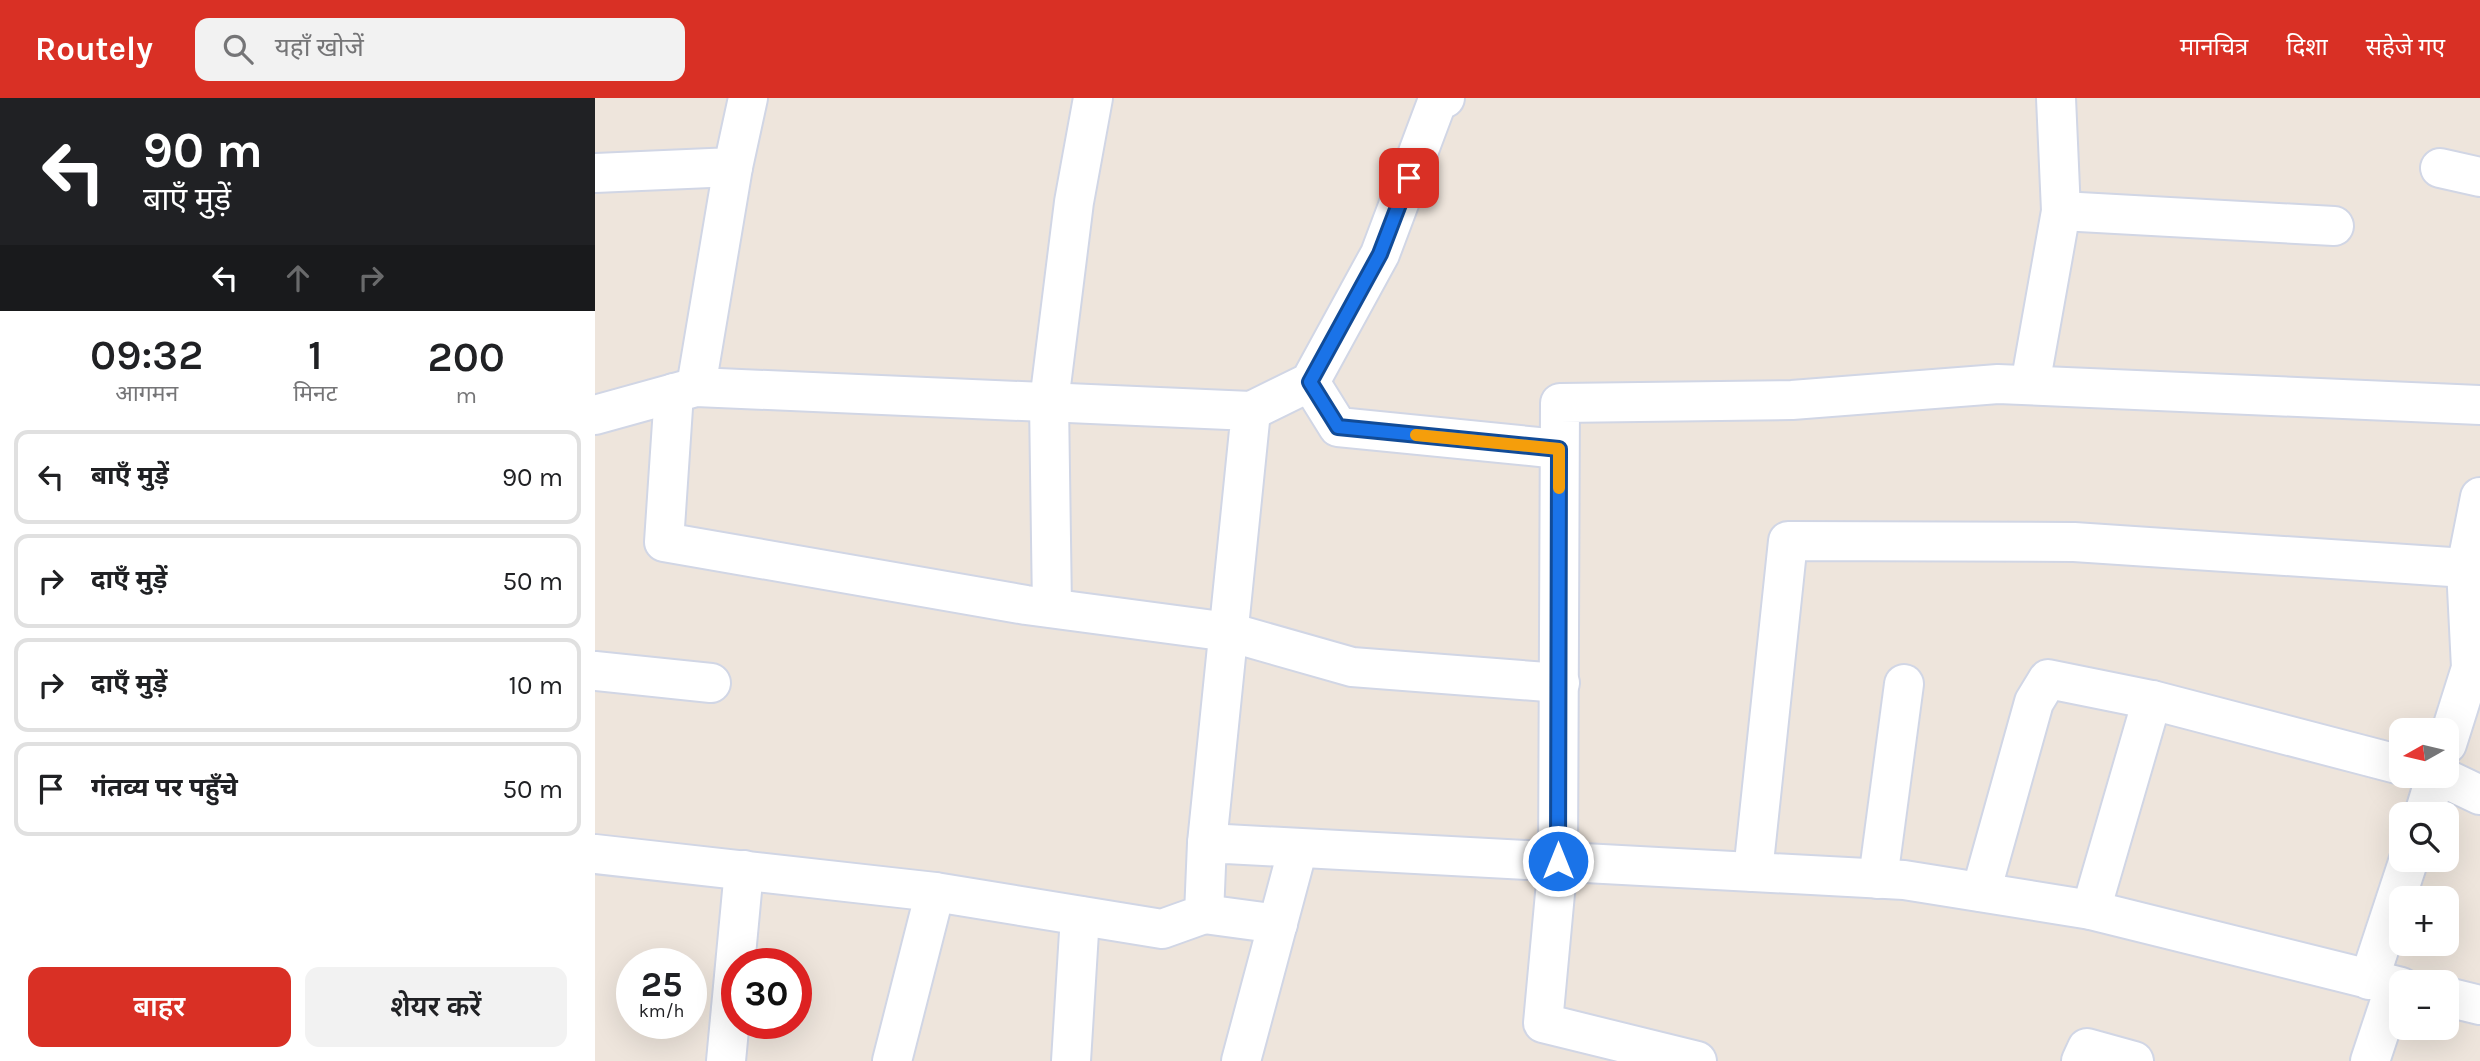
<!DOCTYPE html>
<html lang="hi">
<meta charset="utf-8">
<style>
:root{--surface:#fff;--page:#f2f2f2;--text:#202124;--muted:#757577;--line:#e0e0e0;--accent:#d93025}
body{margin:0;font-family:Karla,"Noto Sans Devanagari",sans-serif;background:var(--page);color:var(--text);height:100vh;display:flex;flex-direction:column;font-size:26px;white-space:nowrap}
*{box-sizing:border-box;margin:0}
p{font-size:23px;color:var(--muted)}
.icon{flex:none;width:38px;height:38px;fill:none;stroke:currentColor;stroke-width:2;stroke-linecap:round;stroke-linejoin:round}
.map{position:relative;flex:1;overflow:hidden}
.details{display:flex;flex-direction:column;background:var(--surface);width:595px}
.details>*{flex:none}
.top-card{background:#202124;color:#fff;overflow:hidden}
.needle{width:46px;rotate:262deg}
.controls{position:absolute;left:1794px;top:620px;display:grid;gap:14px}
.controls a{display:grid;place-items:center;width:70px;height:70px;border-radius:14px;background:var(--surface);box-shadow:0 7px 28px #0002;font-size:35px}
.speed{position:absolute;left:21px;top:850px;display:flex;gap:14px;font-size:35px;font-weight:700;text-align:center}
.speed>*{display:grid;place-content:center;width:91px;height:91px;border-radius:50%;background:var(--surface);box-shadow:0 7px 28px #0002;line-height:1}
.speed small{font-size:18px;font-weight:400}
.speed .limit{border:10px solid #d22;background:#fff;color:#111}
.pin{position:absolute;display:grid;place-items:center;width:60px;height:60px;color:#fff;margin:-30px;border-radius:14px;box-shadow:0 4px 10px #0006}
.me{position:absolute;width:77px;margin:-38px;rotate:0deg;stroke-linejoin:round;filter:drop-shadow(0 0 5px #0008)}
.turn{display:flex;align-items:center;gap:24px;height:147px;padding:0 28px;font-size:32px}
.turn .icon{width:91px;height:91px;stroke-width:2.5}
.turn b{display:block;font-size:49px;line-height:60px}
.lanes{display:flex;align-items:center;height:66px;padding:0 28px;background:#0003;justify-content:center;gap:35px;direction:ltr}
.lanes .off{opacity:.35}
.eta{display:flex;justify-content:space-evenly;align-items:center;height:119px;text-align:center}
.eta b{font-size:42px;font-weight:600;line-height:49px}
.button{display:flex;gap:14px;margin-top:auto;padding:14px 28px}
.button a{flex:1;height:80px;border-radius:14px;background:var(--accent);color:#fff;font-size:28px;font-weight:600;line-height:80px;text-align:center}
.button a+a{background:var(--page);color:var(--text)}
ul{padding:0;list-style:none}
li{display:flex;align-items:center;gap:21px;height:94px;margin:0 14px 10px;padding:0 14px;border:4px solid var(--line);border-radius:14px}
li div{flex:1}
li b{display:block;font-size:26px}
li em{font-style:normal}
header{display:flex;align-items:center;gap:42px;box-sizing:border-box;height:98px;padding:0 35px;background:var(--accent);color:#fff}
header strong{font-size:33px}
nav{display:flex;gap:38px;margin-inline-start:auto;font-size:24px}
.search{width:490px;height:63px;background:var(--page);display:flex;align-items:center;gap:18px;box-sizing:border-box;padding:0 24px;border-radius:14px;color:var(--muted);font-size:26px}
main{display:flex;flex:1;min-height:0}
.map>svg:first-child{display:block}
.lines{fill:none;stroke-linecap:round;stroke-linejoin:round}
.street-casing{stroke:#d1d6e5;stroke-width:42}
.street{stroke:#fff;stroke-width:38}
.route-casing{stroke:#114b97;stroke-width:18}
.route{stroke:#1a73e8;stroke-width:12}
.slow{stroke:#f59e0b;stroke-width:12}
</style>
<header>
<strong>Routely</strong>
<div class="search"><svg class="icon" aria-label="search" viewBox="0 0 24 24"><circle cx="10" cy="10" r="6"/><path d="M15 15l6 6"/></svg>यहाँ खोजें</div>
<nav><a>मानचित्र</a><a>दिशा</a><a>सहेजे गए</a></nav>
</header>
<main>
<section class="details">
<div class="top-card">
<div class="turn"><svg class="icon" aria-label="left" viewBox="0 0 24 24"><path d="M17 20v-9H6M10 6l-5 5 5 5"/></svg><div><b>90 m</b>बाएँ मुड़ें</div></div>
<div class="lanes"><svg class="icon" aria-label="left" viewBox="0 0 24 24"><path d="M17 20v-9H6M10 6l-5 5 5 5"/></svg><svg class="icon off" aria-label="ahead" viewBox="0 0 24 24"><path d="M12 20V5M6 11l6-6 6 6"/></svg><svg class="icon off" aria-label="right" viewBox="0 0 24 24"><path d="M7 20v-9h11M14 6l5 5-5 5"/></svg></div>
</div>
<div class="eta">
<div><b>09:32</b><p>आगमन</p></div>
<div><b>1</b><p>मिनट</p></div>
<div><b>200</b><p>m</p></div>
</div>
<ul>
<li><svg class="icon" aria-label="left" viewBox="0 0 24 24"><path d="M17 20v-9H6M10 6l-5 5 5 5"/></svg><div><b>बाएँ मुड़ें</b></div><em>90 m</em></li>
<li><svg class="icon" aria-label="right" viewBox="0 0 24 24"><path d="M7 20v-9h11M14 6l5 5-5 5"/></svg><div><b>दाएँ मुड़ें</b></div><em>50 m</em></li>
<li><svg class="icon" aria-label="right" viewBox="0 0 24 24"><path d="M7 20v-9h11M14 6l5 5-5 5"/></svg><div><b>दाएँ मुड़ें</b></div><em>10 m</em></li>
<li><svg class="icon" aria-label="arrive" viewBox="0 0 24 24"><path d="M6 21V4h12l-3 4 3 4H6"/></svg><div><b>गंतव्य पर पहुँचे</b></div><em>50 m</em></li>
</ul>
<div class="button"><a>बाहर</a><a>शेयर करें</a></div>
</section>
<div class="map">
<svg width="1885" height="963" viewBox="0 0 1885 963">
<rect width="100%" height="100%" fill="#eee5dc"/>
<g class="lines">
<g class="street-casing">
<g id="street">
<polyline points="1845,70 1885,79"/>
<polyline points="0,75 138,69 153,0"/>
<polyline points="1466,113 1739,128"/>
<polyline points="715,284 743,329 964,351"/>
<polyline points="1435,287 1466,113 1461,0"/>
<polyline points="101,289 138,69"/>
<polyline points="79,295 69,444 431,507 634,534 757,569 965,585"/>
<polyline points="656,313 715,284 785,156 842,4 850,0"/>
<polyline points="0,317 101,289 656,313 612,745"/>
<polyline points="457,510 454,304 479,104 498,0"/>
<polyline points="0,573 116,585"/>
<polyline points="1852,646 1876,570 1871,470 1885,471"/>
<polyline points="1843,677 1885,697"/>
<polyline points="1829,716 1841,677"/>
<polyline points="0,756 340,794 567,831 609,816 612,745 1309,782 1496,812 1806,889"/>
<polyline points="1158,774 1193,443 1479,444 1871,470 1885,399"/>
<polyline points="1283,781 1309,586"/>
<polyline points="1386,794 1439,604 1453,581 1557,602 1806,667"/>
<polyline points="1496,812 1557,602"/>
<polyline points="609,816 683,826"/>
<polyline points="1774,882 1814,761"/>
<polyline points="1852,899 1885,907"/>
<polyline points="131,963 149,772"/>
<polyline points="297,963 340,794"/>
<polyline points="476,963 485,818"/>
<polyline points="646,963 703,750"/>
<polyline points="1102,963 948,925 963,763 965,305 1197,302 1403,286 1885,307"/>
<polyline points="1486,963 1492,950 1539,963"/>
<polyline points="1775,963 1800,888"/>
</g>
</g>
<use href="#street" class="street"/>
</g>
<g class="lines">
<g class="route-casing">
<polyline id="route" points="814,80 785,156 715,284 743,329 964,351 963,763"/>
</g>
<use href="#route" class="route"/>
<polyline class="slow" points="821,337 964,351 964,390"/>
</g>
</svg>
<div class="controls">
<a><svg class="needle" viewBox="-14 -14 28 28"><path d="M0-13l5 13h-10z" fill="#e53935"/><path d="M0 13l5-13h-10z" fill="#757577"/></svg></a>
<a><svg class="icon" aria-label="search" viewBox="0 0 24 24"><circle cx="10" cy="10" r="6"/><path d="M15 15l6 6"/></svg></a>
<a>+</a>
<a>−</a>
</div>
<div class="speed"><div>25<small>km/h</small></div><div class="limit">30</div></div>
<div class="pin" style="left:814px;top:80px;background:#d93025"><svg class="icon" aria-label="arrive" viewBox="0 0 24 24"><path d="M6 21V4h12l-3 4 3 4H6"/></svg></div>
<svg class="me" style="left:963px;top:763px" viewBox="-20 -20 40 40"><circle r="17" fill="#1a73e8" stroke="#fff" stroke-width="3"/><path d="M0-11L8 9 0 5-8 9z" fill="#fff"/></svg>
</div>
</main>
